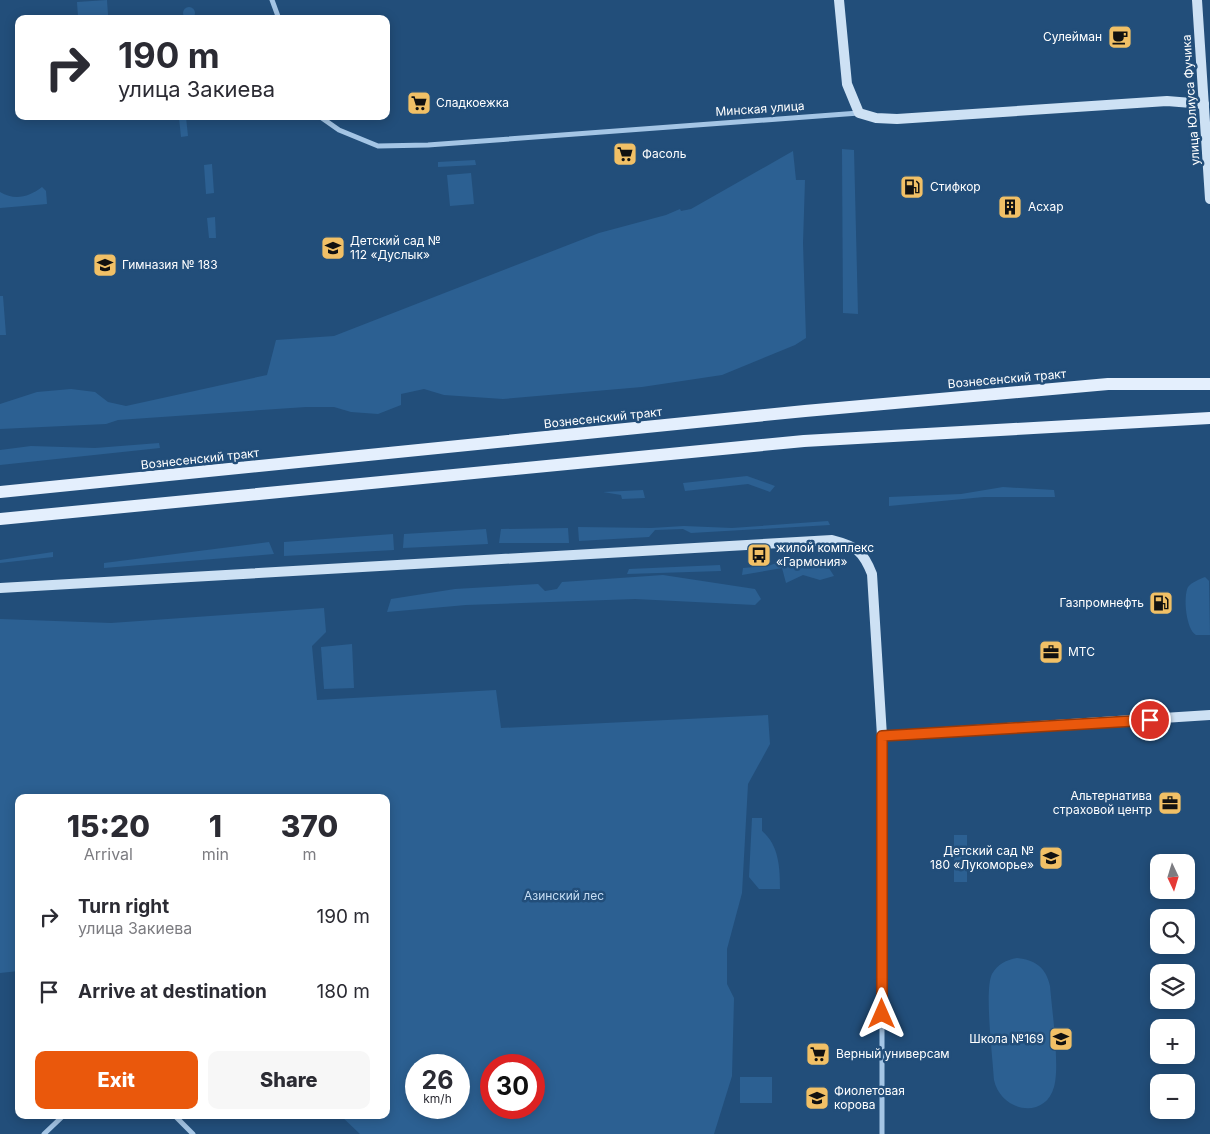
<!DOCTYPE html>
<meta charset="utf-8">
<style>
:root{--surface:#fff;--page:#f7f7f7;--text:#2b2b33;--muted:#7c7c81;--accent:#ea580c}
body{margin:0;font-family:Inter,sans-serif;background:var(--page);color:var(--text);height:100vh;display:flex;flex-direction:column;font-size:19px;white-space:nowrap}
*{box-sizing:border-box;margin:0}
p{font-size:16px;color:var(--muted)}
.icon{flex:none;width:28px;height:28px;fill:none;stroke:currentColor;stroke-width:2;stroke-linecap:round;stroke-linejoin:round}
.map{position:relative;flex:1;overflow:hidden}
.panel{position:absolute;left:15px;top:794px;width:375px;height:325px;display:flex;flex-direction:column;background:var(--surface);border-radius:10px;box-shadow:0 2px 12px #0003}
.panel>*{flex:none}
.hud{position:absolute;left:15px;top:15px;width:375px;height:105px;border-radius:10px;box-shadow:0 2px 12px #0003;background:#fff;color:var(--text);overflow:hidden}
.needle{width:32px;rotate:176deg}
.controls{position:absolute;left:1150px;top:854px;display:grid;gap:10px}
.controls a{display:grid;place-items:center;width:45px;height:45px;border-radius:10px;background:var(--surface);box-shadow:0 2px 12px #0003;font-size:25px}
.speed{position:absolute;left:405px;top:1054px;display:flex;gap:10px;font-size:25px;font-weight:700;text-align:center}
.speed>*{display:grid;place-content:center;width:65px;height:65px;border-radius:50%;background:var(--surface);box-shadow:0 2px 12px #0003;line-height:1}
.speed small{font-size:12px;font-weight:400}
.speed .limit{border:8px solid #d22;background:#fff;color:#111}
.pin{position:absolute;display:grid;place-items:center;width:42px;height:42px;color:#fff;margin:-21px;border:2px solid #fff;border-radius:50%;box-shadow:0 1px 5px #0007}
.me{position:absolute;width:55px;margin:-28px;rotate:0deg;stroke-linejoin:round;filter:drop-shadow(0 0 4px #0008)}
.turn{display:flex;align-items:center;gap:18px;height:105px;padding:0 20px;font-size:22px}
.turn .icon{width:65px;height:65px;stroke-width:2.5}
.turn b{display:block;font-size:35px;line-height:42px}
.eta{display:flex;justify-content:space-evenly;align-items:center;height:85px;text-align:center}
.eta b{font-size:30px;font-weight:800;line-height:35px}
.button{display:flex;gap:10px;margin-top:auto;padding:10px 20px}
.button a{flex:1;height:58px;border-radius:10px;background:var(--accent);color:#fff;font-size:20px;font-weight:800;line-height:58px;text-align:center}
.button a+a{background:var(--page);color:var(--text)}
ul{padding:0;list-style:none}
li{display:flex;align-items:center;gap:15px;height:75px;padding:0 20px}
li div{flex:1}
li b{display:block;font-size:19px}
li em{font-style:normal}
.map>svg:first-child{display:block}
.green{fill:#2c6092;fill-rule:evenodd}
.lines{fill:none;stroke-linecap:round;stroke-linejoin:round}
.street{stroke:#a4c5e5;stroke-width:5}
.secondary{stroke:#cde1f4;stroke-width:10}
.primary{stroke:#e4effd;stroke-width:12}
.route-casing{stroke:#983908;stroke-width:12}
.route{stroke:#ea580c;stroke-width:9}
.labels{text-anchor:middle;stroke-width:5;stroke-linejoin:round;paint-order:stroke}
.poi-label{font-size:12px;fill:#fff;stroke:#224e7a;text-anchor:start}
.street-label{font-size:12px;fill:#fff;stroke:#224e7a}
.park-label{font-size:12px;fill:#c7def4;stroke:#224e7a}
</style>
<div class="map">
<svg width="1210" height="1134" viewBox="0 0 1210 1134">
<rect width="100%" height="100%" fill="#224e7a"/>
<g class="green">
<polygon points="107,0 108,15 78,17 77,2"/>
<circle cx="189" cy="13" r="6"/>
<polygon points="186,117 188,136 181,137 179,118"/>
<polygon points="842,149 854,150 858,314 843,313"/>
<polygon points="793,151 796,180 805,180 803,243 806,338 795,345 722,375 642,387 503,399 444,395 424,389 401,394 401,405 378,414 351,412 334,407 306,407 118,420 106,424 0,429 0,404 37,392 71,389 95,392 108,402 126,406 267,375 276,340 334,336 599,233 666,215 680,209 681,211 691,209"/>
<polygon points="475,160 476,165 438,167 438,162"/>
<polygon points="212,164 214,193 206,194 204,165"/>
<polygon points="471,173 474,204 450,206 447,175"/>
<path d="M42 187 46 191 47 204 0 208V192C15 201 29 197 42 187Z"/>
<polygon points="215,217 216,238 209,238 207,218"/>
<polygon points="0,296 3,296 6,335 0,335"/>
<polygon points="159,443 160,448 0,465 0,450 31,446 95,448"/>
<polygon points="747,476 775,486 770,492 748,484 685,491 683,483"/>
<polygon points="1003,487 1054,490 1055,497 984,497 889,506 889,497 961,494"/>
<polygon points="643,490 645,498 622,499 621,495 603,492"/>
<polygon points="828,521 830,525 691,533 683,529 655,530 649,537 579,541 578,527 651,528 684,526 732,528"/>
<polygon points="568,528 569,543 499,543 501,529"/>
<polygon points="486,529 488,544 403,548 404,534"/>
<polygon points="393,534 394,550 284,556 284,542"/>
<polygon points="269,542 274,554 104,568 104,563"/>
<polygon points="53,552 53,557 0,563 0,560"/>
<polygon points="779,562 825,562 834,576 820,580 803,575 786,583 782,568 742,575 743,568 768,566"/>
<polygon points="720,565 721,571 627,574 629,569"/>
<polygon points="663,575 755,589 761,599 755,605 635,599 466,605 387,612 391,599 455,589 538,584 545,591 557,589 562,582"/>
<path d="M1205 577 1209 581 1210 635H1196C1186 629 1183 597 1188 587 1192 582 1200 579 1205 577Z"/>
<path d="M324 608 326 632 312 646 317 700 496 690 501 728 768 715 770 744 748 784 742 893 727 949V984L734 998 732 1076 714 1134H360L340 1115H386V798H19V971L0 973V619L111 623ZM416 1065H459V1108H416ZM491 1065H534V1108H491Z"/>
<polygon points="352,644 354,688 324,689 321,647"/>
<path d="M752 818H762V831C779 845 780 868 780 889H759L749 877Z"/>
<rect x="954" y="835" width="13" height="47"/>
<path d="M1017 958C1036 960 1046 968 1050 986 1052 1010 1060 1067 1054 1087 1045 1120 1001 1112 994 1080 993 1059 984 990 992 974 998 964 1006 960 1017 958Z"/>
<rect x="740" y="1077" width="32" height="26"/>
</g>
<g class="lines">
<g class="street">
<polyline points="272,0 279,19"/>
<polyline points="319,116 339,130 378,146 428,145 859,113"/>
<polyline points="882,736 882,1134"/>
<polyline points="174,1115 193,1134"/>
<polyline points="44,1134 64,1115"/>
</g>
<g class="secondary">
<polyline points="839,0 847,84 859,113 876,118 897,119 1167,101 1204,104"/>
<polyline points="1197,0 1210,199"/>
<path d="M0 588 832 540C856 546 863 551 872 574L882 736 1210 715"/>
</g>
<g class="primary">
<polyline points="0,492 805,411 1108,384 1210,384"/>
<polyline points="0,519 804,441 1210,418"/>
</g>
</g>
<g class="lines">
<g class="route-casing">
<polyline id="route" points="882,1014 882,736 1150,720"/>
</g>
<use href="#route" class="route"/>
</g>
<defs>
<g id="cafe-square" transform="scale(1.25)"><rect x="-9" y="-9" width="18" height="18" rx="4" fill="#f1c066" stroke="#224e7a"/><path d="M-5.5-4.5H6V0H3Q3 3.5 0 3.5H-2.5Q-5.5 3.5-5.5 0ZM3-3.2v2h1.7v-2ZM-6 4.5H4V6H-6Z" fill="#111"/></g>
<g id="supermarket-square" transform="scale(1.25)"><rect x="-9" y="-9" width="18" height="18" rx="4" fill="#f1c066" stroke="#224e7a"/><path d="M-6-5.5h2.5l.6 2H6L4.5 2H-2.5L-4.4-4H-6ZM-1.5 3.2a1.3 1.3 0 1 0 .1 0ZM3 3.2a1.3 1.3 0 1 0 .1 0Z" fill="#111"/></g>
<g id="fuel-square" transform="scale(1.25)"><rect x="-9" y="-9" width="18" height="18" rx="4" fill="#f1c066" stroke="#224e7a"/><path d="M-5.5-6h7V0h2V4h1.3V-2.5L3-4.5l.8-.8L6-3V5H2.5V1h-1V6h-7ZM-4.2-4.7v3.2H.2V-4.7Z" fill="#111"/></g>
<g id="building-square" transform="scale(1.25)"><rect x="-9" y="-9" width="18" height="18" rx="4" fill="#f1c066" stroke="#224e7a"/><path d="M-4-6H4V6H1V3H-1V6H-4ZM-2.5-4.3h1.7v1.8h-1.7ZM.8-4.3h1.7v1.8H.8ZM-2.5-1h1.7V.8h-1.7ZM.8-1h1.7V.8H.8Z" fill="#111"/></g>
<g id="school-square" transform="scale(1.25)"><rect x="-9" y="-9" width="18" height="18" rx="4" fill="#f1c066" stroke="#224e7a"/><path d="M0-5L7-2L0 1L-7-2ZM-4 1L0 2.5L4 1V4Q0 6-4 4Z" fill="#111"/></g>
<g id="bus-square" transform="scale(1.25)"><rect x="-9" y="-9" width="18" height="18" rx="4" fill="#f1c066" stroke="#224e7a"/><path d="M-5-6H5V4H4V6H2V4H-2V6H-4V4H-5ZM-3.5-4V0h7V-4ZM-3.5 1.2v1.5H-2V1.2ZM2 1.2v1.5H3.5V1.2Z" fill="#111"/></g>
<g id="office-square" transform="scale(1.25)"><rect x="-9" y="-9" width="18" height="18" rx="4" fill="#f1c066" stroke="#224e7a"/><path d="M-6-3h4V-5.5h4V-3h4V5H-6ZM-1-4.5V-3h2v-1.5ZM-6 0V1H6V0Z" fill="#111"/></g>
</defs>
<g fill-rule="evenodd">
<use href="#cafe-square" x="1120" y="37"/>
<use href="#supermarket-square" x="419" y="103"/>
<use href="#supermarket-square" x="625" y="154"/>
<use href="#fuel-square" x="912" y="187"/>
<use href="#building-square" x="1010" y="207"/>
<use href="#school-square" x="333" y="248"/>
<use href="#school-square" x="105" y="265"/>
<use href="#bus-square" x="759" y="555"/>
<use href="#fuel-square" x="1161" y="603"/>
<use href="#office-square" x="1051" y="652"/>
<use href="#office-square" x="1170" y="803"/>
<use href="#school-square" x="1051" y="858"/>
<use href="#school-square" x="1061" y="1039"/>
<use href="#supermarket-square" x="818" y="1054"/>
<use href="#school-square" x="817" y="1098"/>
</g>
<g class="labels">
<g class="poi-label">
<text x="1102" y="41" text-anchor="end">Сулейман</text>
<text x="436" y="107">Сладкоежка</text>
<text x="642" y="158">Фасоль</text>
<text x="930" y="191">Стифкор</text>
<text x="1028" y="211">Асхар</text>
<text x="350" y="245">Детский сад №<tspan x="350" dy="14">112 «Дуслык»</tspan></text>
<text x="122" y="269">Гимназия № 183</text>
<text x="776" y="552">жилой комплекс<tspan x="776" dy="14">«Гармония»</tspan></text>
<text x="1144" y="607" text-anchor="end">Газпромнефть</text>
<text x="1068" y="656">МТС</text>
<text x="1152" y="800" text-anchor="end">Альтернатива<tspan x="1152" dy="14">страховой центр</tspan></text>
<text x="1034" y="855" text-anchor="end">Детский сад №<tspan x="1034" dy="14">180 «Лукоморье»</tspan></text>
<text x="1044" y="1043" text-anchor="end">Школа №169</text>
<text x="836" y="1058">Верный универсам</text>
<text x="834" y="1095">Фиолетовая<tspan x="834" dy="14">корова</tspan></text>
</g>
<g class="street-label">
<text transform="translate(1191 100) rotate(-94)" y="4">улица Юлиуса Фучика</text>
<text transform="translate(760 109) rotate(-4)" y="4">Минская улица</text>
<text transform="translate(1007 379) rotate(-5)" y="4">Вознесенский тракт</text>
<text transform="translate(603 418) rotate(-6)" y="4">Вознесенский тракт</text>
<text transform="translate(200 459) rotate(-6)" y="4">Вознесенский тракт</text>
</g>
<g class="park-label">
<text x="564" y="900">Азинский лес</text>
</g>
</g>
</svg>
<div class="controls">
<a><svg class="needle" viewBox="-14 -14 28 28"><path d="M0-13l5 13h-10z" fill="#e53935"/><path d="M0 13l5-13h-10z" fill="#7c7c81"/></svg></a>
<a><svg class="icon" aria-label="search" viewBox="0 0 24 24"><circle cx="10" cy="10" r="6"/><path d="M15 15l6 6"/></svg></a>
<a><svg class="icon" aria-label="layers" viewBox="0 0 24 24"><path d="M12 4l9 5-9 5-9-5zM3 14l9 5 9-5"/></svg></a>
<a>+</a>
<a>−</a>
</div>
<div class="speed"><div>26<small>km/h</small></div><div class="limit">30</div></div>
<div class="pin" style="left:1150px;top:720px;background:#d93025"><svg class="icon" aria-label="arrive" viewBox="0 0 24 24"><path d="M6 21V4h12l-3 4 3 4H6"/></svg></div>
<svg class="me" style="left:882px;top:1014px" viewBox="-20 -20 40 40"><path d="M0-17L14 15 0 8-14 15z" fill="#ea580c" stroke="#fff" stroke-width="4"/></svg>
<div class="hud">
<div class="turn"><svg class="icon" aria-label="right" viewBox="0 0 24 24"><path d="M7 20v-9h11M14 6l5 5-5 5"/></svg><div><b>190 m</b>улица Закиева</div></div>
</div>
<section class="panel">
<div class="eta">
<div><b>15:20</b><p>Arrival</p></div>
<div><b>1</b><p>min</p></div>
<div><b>370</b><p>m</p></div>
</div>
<ul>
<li><svg class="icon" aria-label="right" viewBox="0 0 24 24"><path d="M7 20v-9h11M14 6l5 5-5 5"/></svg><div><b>Turn right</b><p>улица Закиева</p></div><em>190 m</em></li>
<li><svg class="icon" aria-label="arrive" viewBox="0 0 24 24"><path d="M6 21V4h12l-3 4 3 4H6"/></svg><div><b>Arrive at destination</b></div><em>180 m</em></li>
</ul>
<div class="button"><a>Exit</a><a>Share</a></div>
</section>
</div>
